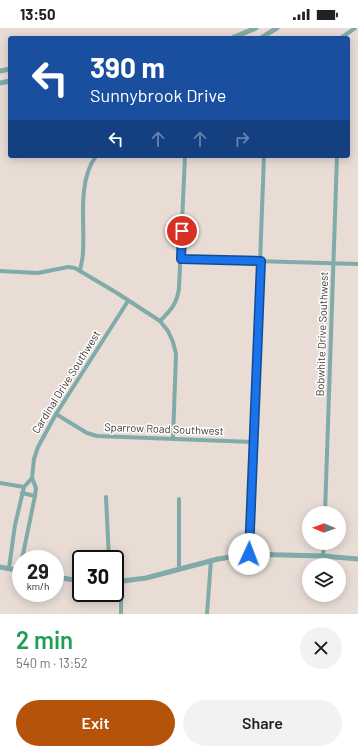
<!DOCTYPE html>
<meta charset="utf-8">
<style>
:root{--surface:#fff;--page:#f2f2f2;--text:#202124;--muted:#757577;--accent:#b45309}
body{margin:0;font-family:Barlow,sans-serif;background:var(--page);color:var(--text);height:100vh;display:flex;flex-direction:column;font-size:15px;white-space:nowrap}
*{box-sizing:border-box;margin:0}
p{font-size:13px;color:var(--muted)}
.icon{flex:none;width:22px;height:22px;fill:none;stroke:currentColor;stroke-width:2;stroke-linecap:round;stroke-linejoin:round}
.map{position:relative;height:586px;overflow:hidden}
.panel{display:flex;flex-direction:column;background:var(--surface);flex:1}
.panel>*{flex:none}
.top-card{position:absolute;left:8px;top:8px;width:342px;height:122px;border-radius:4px;box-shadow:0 2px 10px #0003;background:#1a4fa0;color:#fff;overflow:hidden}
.needle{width:26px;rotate:271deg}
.tools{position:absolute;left:302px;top:478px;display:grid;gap:8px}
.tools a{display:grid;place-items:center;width:44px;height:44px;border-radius:50%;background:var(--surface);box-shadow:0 2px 10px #0003;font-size:20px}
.speed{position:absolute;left:12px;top:522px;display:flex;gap:8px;font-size:20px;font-weight:700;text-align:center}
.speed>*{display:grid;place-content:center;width:52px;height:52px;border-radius:50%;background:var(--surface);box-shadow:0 2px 10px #0003;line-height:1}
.speed small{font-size:10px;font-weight:400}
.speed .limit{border:2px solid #111;border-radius:6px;background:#fff;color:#111}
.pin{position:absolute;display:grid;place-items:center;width:34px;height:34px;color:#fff;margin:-17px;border:2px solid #fff;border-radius:50%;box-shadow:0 1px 4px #0007}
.me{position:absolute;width:44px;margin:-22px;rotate:2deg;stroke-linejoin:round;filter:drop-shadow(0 0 3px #0008)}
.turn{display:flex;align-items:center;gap:14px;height:84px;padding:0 16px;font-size:18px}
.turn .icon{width:52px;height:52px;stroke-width:2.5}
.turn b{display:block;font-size:28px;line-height:34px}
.lanes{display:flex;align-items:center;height:38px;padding:0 16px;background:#0003;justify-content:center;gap:20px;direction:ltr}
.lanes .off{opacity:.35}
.round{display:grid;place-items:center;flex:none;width:42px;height:42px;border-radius:21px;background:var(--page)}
.summary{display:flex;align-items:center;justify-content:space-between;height:68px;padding:0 16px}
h1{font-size:24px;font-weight:600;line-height:30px;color:#1e9e55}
.cta{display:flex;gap:8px;margin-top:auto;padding:8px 16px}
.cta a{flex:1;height:46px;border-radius:24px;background:var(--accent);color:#fff;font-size:16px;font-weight:600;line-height:46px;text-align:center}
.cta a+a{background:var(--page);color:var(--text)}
.status{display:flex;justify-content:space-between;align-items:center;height:28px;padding:0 20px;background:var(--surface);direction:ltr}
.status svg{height:11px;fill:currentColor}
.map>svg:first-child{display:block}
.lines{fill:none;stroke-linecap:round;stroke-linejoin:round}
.minor{stroke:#80aba8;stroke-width:4}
.tertiary{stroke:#80aba8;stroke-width:5}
.route-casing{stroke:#114b97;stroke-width:10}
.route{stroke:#1a73e8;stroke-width:7}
.labels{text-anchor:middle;stroke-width:3;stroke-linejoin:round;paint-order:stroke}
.street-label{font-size:11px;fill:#3c3835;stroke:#fff}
</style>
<div class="status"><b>13:50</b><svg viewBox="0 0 49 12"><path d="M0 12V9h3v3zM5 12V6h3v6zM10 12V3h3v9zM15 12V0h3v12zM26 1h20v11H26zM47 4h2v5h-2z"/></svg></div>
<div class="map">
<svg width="358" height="586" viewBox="0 0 358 586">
<rect width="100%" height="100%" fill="#e8dcd5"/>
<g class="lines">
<g class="minor">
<polyline points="341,10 355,0"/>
<polyline points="107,128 112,128"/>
<polyline points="181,231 358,236"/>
<polyline points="0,243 38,245 68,239 75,240 117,265 160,293 168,303 173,314 176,326 173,410"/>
<path d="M80 243C81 237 83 230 83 224 85 194 77 154 96 128"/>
<path d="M160 293C171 282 177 276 179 260L185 128"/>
<polyline points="56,386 87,405 97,408 253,414"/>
<polyline points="0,455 24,459"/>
<polyline points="22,465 35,468"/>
<polyline points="106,469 109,531"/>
<polyline points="179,471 179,541"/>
<polyline points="325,485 337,128"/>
<polyline points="249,526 264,128"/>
<polyline points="323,528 324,515"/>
<polyline points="22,531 35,468 36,460 32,450 34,431 38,419 56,386 128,273"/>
<polyline points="9,540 15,497 24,459 32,450"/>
<polyline points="121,553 121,586"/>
<polyline points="207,586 211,532"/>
</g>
<g class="tertiary">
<polyline points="232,10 256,0"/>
<polyline points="261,10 277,0"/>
<polyline points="0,43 10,41"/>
<polyline points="0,55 10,53"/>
<polyline points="0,539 21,543"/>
<polyline points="55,549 81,553"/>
<polyline points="115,554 146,550 218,531 249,526 323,528 358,531"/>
</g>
</g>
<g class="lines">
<g class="route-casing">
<polyline id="route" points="182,203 181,231 261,233 249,526"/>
</g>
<use href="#route" class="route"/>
</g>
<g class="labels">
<g class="street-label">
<text transform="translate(322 306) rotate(-88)" y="4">Bobwhite Drive Southwest</text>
<text transform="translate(66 354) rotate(-58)" y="4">Cardinal Drive Southwest</text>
<text transform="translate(164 401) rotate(2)" y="4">Sparrow Road Southwest</text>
</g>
</g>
</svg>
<div class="tools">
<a><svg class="needle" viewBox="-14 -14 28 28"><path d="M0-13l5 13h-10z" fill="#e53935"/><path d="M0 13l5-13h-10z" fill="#757577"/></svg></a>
<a><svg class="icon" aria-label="layers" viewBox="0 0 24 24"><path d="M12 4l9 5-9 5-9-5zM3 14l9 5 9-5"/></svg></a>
</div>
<div class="speed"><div>29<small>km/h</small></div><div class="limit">30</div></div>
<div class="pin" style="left:182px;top:203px;background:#d93025"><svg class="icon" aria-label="arrive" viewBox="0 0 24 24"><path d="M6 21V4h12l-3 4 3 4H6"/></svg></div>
<svg class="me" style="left:249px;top:526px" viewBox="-20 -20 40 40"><circle r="19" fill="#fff"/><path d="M0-13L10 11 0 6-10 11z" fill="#1a73e8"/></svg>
<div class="top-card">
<div class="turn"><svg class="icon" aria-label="left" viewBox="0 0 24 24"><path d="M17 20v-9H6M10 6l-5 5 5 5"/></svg><div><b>390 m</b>Sunnybrook Drive</div></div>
<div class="lanes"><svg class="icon" aria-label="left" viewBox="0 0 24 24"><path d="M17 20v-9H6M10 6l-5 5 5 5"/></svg><svg class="icon off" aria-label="ahead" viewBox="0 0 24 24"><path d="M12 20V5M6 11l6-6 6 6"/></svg><svg class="icon off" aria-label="ahead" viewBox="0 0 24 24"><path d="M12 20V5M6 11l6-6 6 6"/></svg><svg class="icon off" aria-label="right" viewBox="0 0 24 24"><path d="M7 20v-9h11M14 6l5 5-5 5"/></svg></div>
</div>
</div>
<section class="panel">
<div class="summary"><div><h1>2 min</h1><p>540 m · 13:52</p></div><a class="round"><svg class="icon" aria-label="close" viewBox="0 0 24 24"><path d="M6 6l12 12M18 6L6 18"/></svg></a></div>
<div class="cta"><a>Exit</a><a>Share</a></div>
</section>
